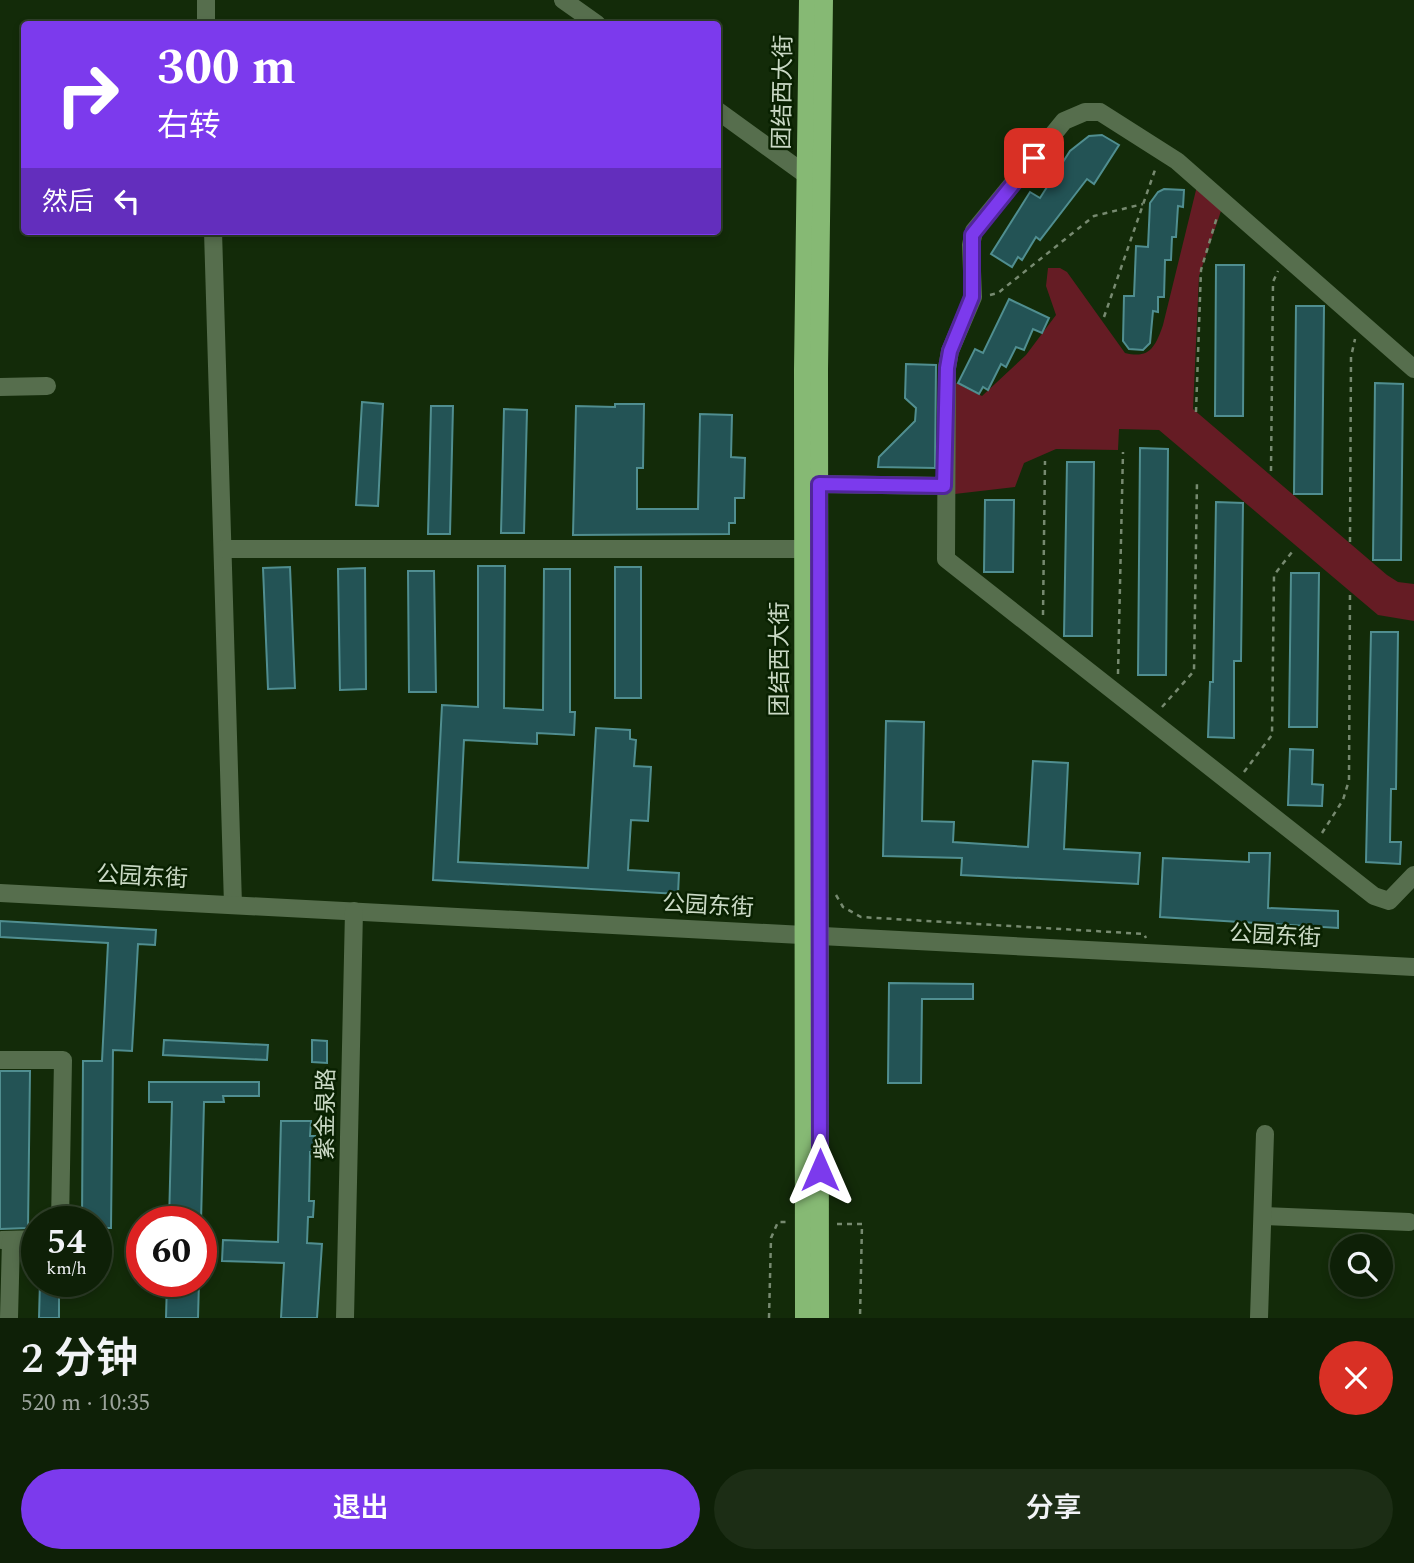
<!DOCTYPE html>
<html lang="zh">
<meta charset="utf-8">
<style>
:root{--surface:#0e2007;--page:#1c2d15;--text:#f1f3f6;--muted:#9ba39b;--line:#2e3e28;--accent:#7c3aed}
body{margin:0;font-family:Spectral,"Noto Sans SC",serif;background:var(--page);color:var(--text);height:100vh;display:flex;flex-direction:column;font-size:26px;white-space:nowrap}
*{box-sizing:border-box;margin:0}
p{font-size:23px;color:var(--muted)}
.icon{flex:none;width:38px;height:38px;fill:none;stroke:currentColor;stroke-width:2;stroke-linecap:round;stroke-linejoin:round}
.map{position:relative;height:1318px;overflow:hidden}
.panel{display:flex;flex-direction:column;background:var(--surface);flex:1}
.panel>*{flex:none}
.top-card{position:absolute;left:21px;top:21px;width:700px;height:214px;border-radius:7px;box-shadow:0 4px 10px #0003,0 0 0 2px var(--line);background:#7c3aed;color:#fff;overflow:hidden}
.controls{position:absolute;left:1330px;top:1234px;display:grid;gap:14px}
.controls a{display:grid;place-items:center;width:63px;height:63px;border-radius:50%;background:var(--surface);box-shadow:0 4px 10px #0003,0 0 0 2px var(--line);font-size:35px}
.speed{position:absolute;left:21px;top:1206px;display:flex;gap:14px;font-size:35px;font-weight:700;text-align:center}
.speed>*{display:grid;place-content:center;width:91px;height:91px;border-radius:50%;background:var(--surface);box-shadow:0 4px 10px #0003,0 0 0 2px var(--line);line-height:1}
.speed small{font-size:18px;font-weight:400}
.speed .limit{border:10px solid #d22;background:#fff;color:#111}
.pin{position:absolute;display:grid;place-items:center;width:60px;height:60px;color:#fff;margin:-30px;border-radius:14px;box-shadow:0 4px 10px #0006}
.me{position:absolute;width:77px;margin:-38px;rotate:0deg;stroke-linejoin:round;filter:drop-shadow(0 0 5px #0008)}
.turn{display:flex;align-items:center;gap:24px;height:147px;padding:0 21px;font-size:32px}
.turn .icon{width:91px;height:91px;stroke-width:2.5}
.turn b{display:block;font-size:49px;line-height:60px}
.then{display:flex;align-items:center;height:66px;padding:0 21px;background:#0003;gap:14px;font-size:26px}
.round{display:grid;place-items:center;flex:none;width:74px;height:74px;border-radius:37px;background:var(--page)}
.headline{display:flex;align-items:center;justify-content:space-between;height:119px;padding:0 21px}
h1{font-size:42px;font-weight:600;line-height:52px}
.primary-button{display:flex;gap:14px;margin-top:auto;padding:14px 21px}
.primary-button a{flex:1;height:80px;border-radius:42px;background:var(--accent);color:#fff;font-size:28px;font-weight:600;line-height:80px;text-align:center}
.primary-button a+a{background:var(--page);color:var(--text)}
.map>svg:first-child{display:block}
.green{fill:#651c24}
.building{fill:#235355;stroke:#508e90;stroke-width:2}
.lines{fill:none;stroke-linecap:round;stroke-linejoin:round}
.path{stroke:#778a70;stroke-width:2.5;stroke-dasharray:5 5;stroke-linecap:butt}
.minor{stroke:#566e4d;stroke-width:18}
.major{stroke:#86b974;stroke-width:18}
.route-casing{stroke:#51269a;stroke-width:18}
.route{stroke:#7c3aed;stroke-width:12}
.labels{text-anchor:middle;stroke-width:5;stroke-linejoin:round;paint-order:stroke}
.street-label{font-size:23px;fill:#cad9c5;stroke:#092101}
</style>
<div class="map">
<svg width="1414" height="1318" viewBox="0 0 1414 1318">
<rect width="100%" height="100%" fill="#132b09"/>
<path class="green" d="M1197 186 1222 208 1199 276 1193 409 1387 575 1398 582 1414 584V621L1378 615 1159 430 1119 429 1118 450 1056 449 1024 463 1015 487 946 495 950 380 982 396 1026 355 1056 315 1046 286 1048 268H1060L1067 272 1125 353C1149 359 1155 348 1163 325Z"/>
<g class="building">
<polygon points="1102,135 1119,145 1094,184 1087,179 1040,240 1036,237 1022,260 1018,257 1012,267 991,254 1030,192 1040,198 1070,151 1089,136"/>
<polygon points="1164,189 1184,190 1183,207 1178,206 1176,237 1172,237 1171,260 1165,260 1164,297 1158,297 1158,312 1153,311 1150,343 1143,350 1129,349 1123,341 1124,296 1134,296 1136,246 1148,247 1150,203 1158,192"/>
<polygon points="1216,265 1244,265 1243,416 1215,416"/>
<polygon points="1009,299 1049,318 1042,333 1033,329 1024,350 1016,347 1006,367 1001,364 988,390 983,387 979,394 958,383 975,349 983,353"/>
<polygon points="1296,306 1324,306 1322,494 1294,494"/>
<polygon points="906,364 936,365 935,468 878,467 879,457 915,421 916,408 905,398"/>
<polygon points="1375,383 1403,384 1401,560 1373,560"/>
<polygon points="362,402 383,404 378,506 356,505"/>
<polygon points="615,404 644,404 643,468 637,468 637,509 698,509 700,414 732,415 731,457 745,458 744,498 735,498 735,523 729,523 729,534 573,535 576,406 615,407"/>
<polygon points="431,406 453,406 450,534 428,534"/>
<polygon points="504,409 527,410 524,533 501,533"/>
<polygon points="1140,448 1168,449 1166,675 1138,675"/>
<polygon points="1067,462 1094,462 1092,636 1064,636"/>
<polygon points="985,500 1014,500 1013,572 984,572"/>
<polygon points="1216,502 1243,503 1241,661 1234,661 1234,738 1208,737 1210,682 1213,682"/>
<polygon points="478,566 505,566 504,708 543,710 544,569 570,569 570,712 575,712 574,735 537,733 537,744 464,740 458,862 588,868 596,728 630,730 630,739 636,740 634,766 651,767 648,821 631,820 628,870 679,873 678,894 433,880 442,705 478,707"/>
<polygon points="290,567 295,688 268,689 263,568"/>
<rect x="615" y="567" width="26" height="131"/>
<polygon points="365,568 366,689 340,690 338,569"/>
<polygon points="408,571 434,571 436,692 409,692"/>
<polygon points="1291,573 1319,573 1317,727 1289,727"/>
<polygon points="1371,632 1398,632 1396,789 1391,789 1390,842 1401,842 1400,864 1366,862"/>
<polygon points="886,721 924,722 922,821 954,822 953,842 1028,847 1033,761 1068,763 1064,849 1140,853 1138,884 961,875 962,858 883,856"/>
<polygon points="1290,749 1313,750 1312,784 1323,785 1322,806 1288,805"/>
<polygon points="1249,853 1270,853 1268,908 1338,911 1338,928 1160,917 1163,858 1249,862"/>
<polygon points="0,921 156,930 155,945 138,944 132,1051 113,1050 111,1228 96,1228 96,1222 82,1222 83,1061 102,1061 108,943 0,937"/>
<polygon points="889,983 973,984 973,999 922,999 921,1083 888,1083"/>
<polygon points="164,1040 268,1045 267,1060 163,1055"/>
<polygon points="312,1040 327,1041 327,1063 312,1062"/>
<polygon points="0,1071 30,1071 28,1228 0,1229"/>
<polygon points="149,1082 259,1082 259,1096 223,1096 224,1102 204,1102 201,1222 169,1222 172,1102 149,1102"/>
<polygon points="281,1121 311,1121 310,1136 315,1136 315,1152 310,1152 309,1201 314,1201 313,1217 308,1217 307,1243 322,1244 317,1318 281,1318 284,1263 222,1261 223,1240 278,1242"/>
<polygon points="40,1281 59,1281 59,1318 39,1318"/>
<polygon points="167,1281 199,1281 198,1318 166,1318"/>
</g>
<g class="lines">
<g class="path">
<polyline points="990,295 998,293 1094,216 1143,204"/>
<polyline points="1104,317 1156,167"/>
<polyline points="1196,412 1201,270 1217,217"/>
<polyline points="1271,471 1273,282 1278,271"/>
<polyline points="1350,542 1351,357 1355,339"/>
<polyline points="1043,615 1045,461"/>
<polyline points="1118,674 1123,452"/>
<polyline points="1162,707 1194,671 1197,480"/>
<polyline points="1244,772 1272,735 1274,575 1292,552"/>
<polyline points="1322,833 1343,800 1349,780 1350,591"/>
<polyline points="836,895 843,907 861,917 1144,934 1146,938"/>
<polyline points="837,1224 862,1224 860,1318"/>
<polyline points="769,1318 771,1238 778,1222 790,1222"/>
</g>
<g class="minor">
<polyline points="206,0 206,24"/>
<polyline points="563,0 597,24"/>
<polyline points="718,111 805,174"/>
<polyline points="213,231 233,905"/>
<polyline points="1414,369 1177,161 1100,112 1085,112 1064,121 974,231 971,245 973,297 950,351 947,368 946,559 1374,896 1389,901 1414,875"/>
<polyline points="0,387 47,386"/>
<polyline points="819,484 944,486"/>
<polyline points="223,549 803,549"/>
<polyline points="0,893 1414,967"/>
<polyline points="0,1060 63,1060 60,1222"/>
<polyline points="1263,1216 1409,1222"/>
<polyline points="2,1240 37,1239"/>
<polyline points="9,1318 11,1240"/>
<polyline points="345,1318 354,911"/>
<polyline points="1259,1318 1265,1134"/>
</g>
<g class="major">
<polyline points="804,1318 803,370 808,0"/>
<polyline points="820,1318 819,370 824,0"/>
</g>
</g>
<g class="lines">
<g class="route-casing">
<polyline id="route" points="820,1170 819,484 944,486 947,368 950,351 972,297 972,235 1034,158"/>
</g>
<use href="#route" class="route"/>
</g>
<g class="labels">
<g class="street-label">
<text transform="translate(782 92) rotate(-89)" y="8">团结西大街</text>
<text transform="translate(779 659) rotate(-90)" y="8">团结西大街</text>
<text transform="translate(142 876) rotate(3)" y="8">公园东街</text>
<text transform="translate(708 905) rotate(3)" y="8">公园东街</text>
<text transform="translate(1275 935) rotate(3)" y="8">公园东街</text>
<text transform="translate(325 1114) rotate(-89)" y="8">紫金泉路</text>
</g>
</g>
</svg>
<div class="controls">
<a><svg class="icon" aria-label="search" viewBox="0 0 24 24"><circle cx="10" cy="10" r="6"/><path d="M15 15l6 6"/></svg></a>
</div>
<div class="speed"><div>54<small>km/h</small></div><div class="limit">60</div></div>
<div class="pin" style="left:1034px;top:158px;background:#d93025"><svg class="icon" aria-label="arrive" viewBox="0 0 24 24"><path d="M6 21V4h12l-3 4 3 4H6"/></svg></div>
<svg class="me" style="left:820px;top:1170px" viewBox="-20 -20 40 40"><path d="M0-17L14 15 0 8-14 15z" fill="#7c3aed" stroke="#fff" stroke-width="4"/></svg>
<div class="top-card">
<div class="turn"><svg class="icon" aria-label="right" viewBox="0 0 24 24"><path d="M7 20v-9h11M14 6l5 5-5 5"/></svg><div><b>300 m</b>右转</div></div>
<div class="then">然后<svg class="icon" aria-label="left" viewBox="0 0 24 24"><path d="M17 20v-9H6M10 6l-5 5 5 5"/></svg></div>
</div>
</div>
<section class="panel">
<div class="headline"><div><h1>2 分钟</h1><p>520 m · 10:35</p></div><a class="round" style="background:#d93025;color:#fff"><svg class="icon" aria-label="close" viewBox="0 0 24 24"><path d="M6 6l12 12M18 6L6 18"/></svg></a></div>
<div class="primary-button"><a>退出</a><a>分享</a></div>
</section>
